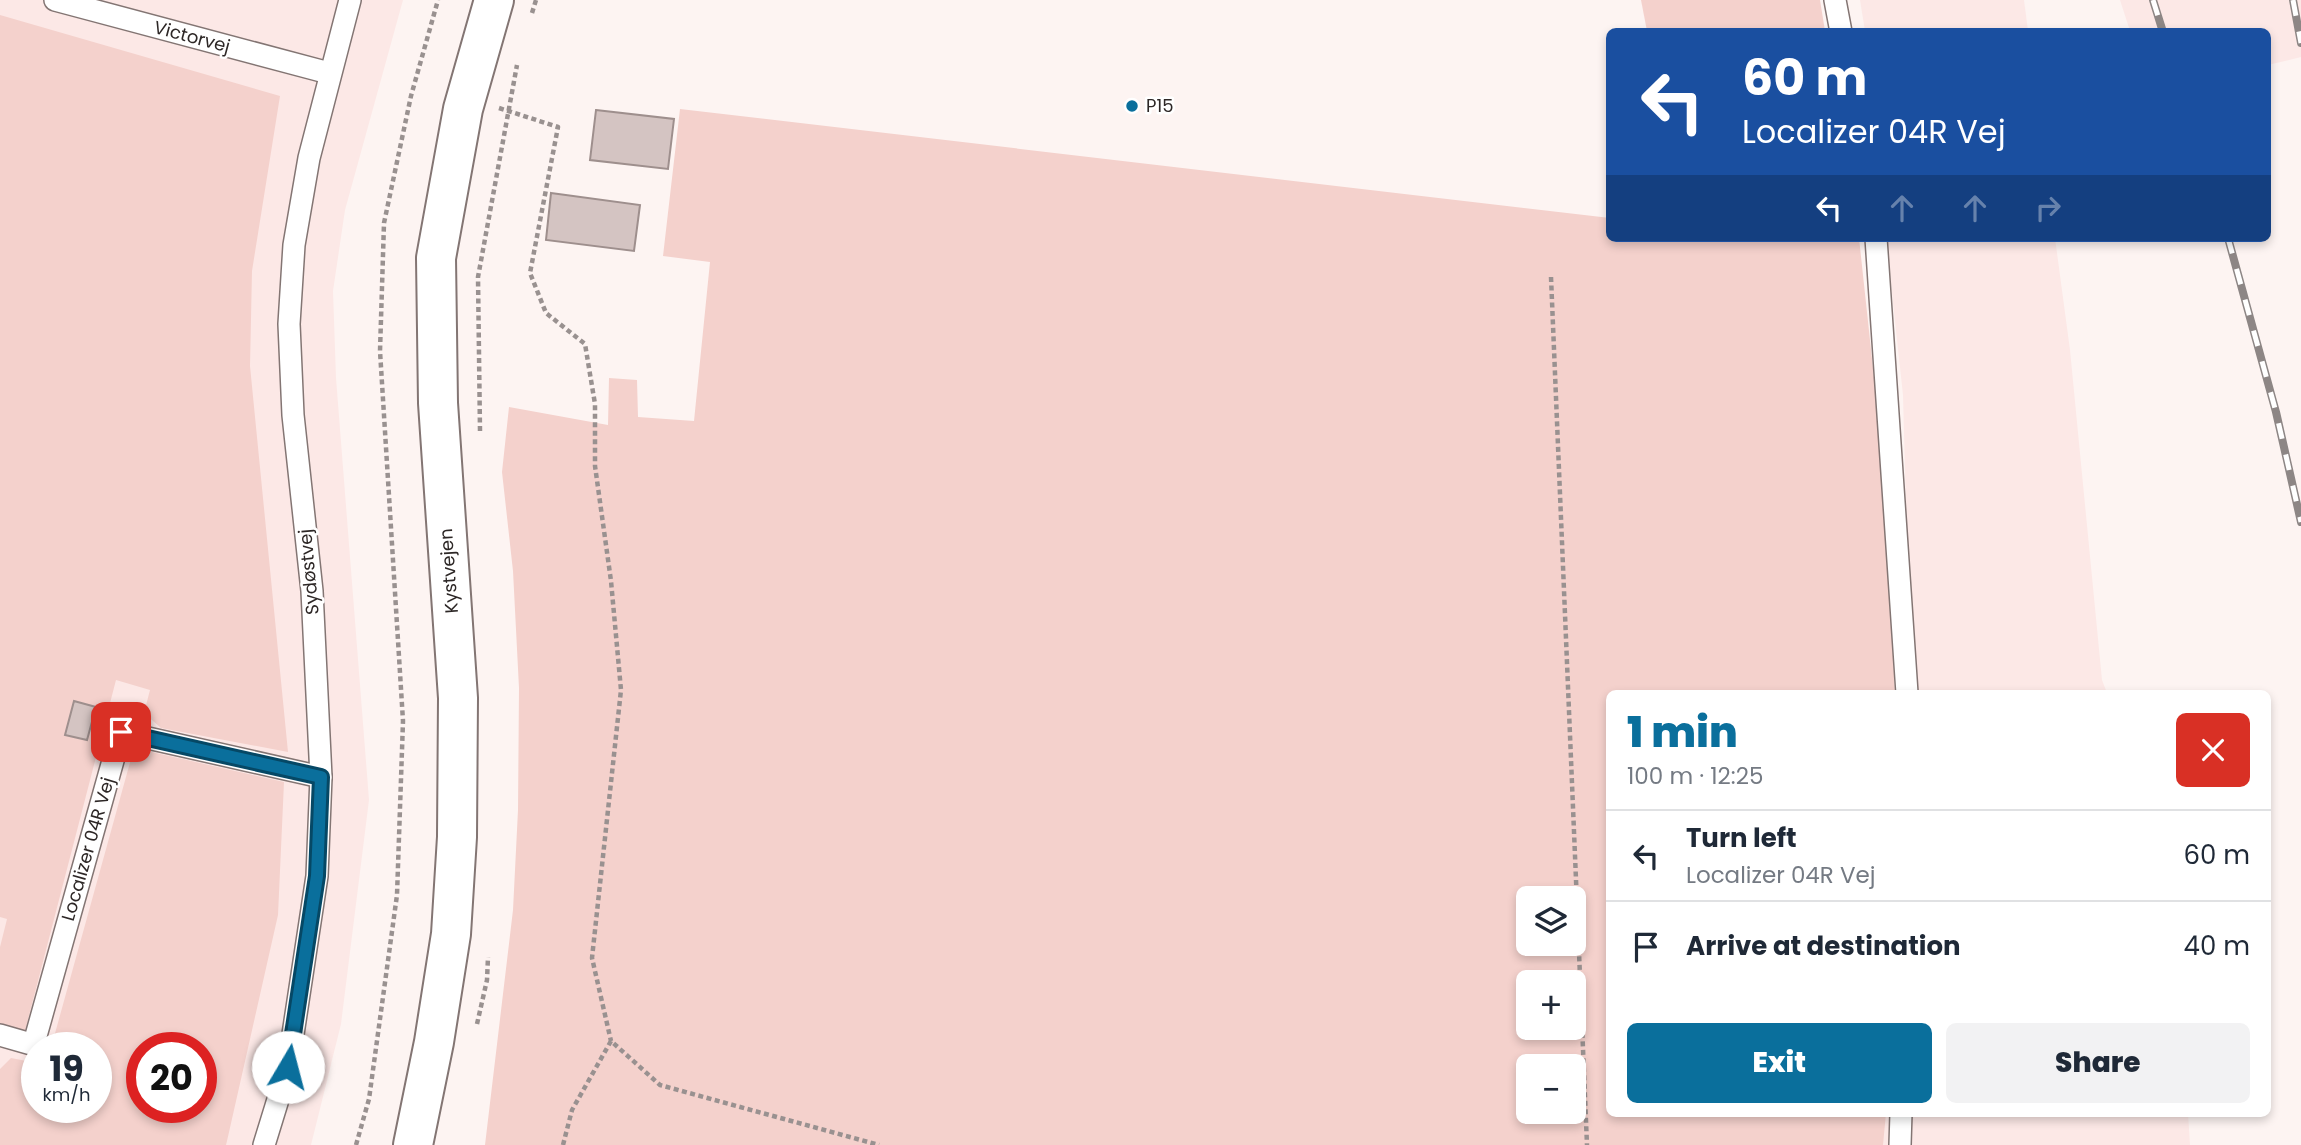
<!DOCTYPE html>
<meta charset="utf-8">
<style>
:root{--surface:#fff;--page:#f2f2f3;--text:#1f2937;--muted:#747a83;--line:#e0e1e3;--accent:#0a6f9c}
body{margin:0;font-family:Poppins,sans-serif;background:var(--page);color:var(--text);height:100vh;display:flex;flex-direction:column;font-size:26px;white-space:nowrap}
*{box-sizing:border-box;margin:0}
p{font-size:23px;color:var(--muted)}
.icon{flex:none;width:38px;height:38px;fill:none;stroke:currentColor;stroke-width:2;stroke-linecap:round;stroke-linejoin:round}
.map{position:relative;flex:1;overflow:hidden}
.panel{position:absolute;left:1606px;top:690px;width:665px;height:427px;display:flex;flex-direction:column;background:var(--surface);border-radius:10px;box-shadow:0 4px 10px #0003}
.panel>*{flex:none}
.guide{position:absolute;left:1606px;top:28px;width:665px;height:214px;border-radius:10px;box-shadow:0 4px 10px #0003;background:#1a4fa0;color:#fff;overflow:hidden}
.tools{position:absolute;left:1516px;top:886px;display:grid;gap:14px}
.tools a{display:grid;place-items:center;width:70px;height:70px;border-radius:10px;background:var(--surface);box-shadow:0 4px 10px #0003;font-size:35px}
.speed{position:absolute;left:21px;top:1032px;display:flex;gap:14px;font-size:35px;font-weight:700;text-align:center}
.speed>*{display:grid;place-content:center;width:91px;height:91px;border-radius:50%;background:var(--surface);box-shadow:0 4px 10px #0003;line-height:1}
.speed small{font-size:18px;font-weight:400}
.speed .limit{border:10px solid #d22;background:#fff;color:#111}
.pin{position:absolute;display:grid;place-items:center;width:60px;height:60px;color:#fff;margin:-30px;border-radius:14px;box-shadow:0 4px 10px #0006}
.me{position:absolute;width:77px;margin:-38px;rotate:8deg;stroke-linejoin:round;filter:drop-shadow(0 0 5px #0008)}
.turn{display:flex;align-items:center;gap:24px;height:147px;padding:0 21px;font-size:32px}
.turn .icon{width:91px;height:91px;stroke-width:2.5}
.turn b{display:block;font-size:49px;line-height:60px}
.lanes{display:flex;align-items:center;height:66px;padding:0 21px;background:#0003;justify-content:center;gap:35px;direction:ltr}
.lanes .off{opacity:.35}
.round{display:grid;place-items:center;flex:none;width:74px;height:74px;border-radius:10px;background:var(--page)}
.headline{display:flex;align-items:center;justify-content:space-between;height:119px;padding:0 21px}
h1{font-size:42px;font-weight:800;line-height:52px;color:var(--accent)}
.cta{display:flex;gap:14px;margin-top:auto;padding:14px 21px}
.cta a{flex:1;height:80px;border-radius:10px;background:var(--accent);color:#fff;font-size:28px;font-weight:800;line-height:80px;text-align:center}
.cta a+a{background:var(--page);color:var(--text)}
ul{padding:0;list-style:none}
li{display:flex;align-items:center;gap:21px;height:91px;padding:0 21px;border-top:2px solid var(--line)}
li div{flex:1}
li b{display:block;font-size:26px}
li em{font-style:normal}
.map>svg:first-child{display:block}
.built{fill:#fce8e6;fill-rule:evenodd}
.green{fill:#f4d1cc;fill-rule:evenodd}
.building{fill:#d4c4c2;stroke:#9e8f8d;stroke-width:2}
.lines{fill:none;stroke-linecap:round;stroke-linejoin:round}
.service-casing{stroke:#837573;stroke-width:24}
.tertiary-casing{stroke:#837573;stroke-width:42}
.path{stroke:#999190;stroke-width:4.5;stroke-dasharray:5 3.5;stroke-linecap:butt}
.service{stroke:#fff;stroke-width:21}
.tertiary{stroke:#fff;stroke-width:38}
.rail-casing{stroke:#8d8685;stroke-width:8}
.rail{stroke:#fff;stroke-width:5;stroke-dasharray:16;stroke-linecap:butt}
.route-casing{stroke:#064865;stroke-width:18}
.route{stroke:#0a6f9c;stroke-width:12}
.poi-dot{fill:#0a6f9c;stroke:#fff;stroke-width:2.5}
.labels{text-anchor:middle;stroke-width:5;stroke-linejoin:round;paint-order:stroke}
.street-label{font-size:18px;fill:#2d2726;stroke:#fff}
.poi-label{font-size:18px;fill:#2d2726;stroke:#fff;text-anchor:start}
</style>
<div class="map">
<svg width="2301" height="1145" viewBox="0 0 2301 1145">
<rect width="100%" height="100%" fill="#fdf4f2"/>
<g class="built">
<path d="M0 0H403L345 210 333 291 336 378 369 800 341 1024 311 1145H0ZM37 1048H96V1108H37ZM142 1048H201V1108H142Z"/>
<polygon points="1860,0 2024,0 2028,31 1865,31"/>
<polygon points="2120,0 2301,0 2301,57 2268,65 2268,32 2130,31"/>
<polygon points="1886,238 2055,238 2070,350 2102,680 2107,693 1911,693 1903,395"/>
<polygon points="1868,1113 2188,1113 2190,1145 1865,1145"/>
</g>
<g class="green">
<polygon points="1641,0 1820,0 1825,31 1647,31"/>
<polygon points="0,15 280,96 252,271 250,366 288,752 161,728 144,713 150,690 116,680 25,1031 0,1025 0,947 7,919 0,917"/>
<path d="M680 109 1610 218V238H1859L1883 461 1895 693H1610V1113H1886L1883 1145H485L513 910 518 810 519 688 513 571 502 472 509 407 608 425 609 378 637 380 638 417 694 421 710 262 663 256ZM1528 898H1573V943H1528ZM1528 982H1573V1027H1528ZM1528 1066H1573V1111H1528Z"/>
<path d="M134 748 284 782 278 915 227 1141 226 1145H0V1069L11 1058 37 1063V1108H96V1048H79L80 1044 54 1037ZM142 1048H201V1108H142Z"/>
</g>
<g class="building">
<polygon points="596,110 674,119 668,169 590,160"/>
<polygon points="551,193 640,205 634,251 546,240"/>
<polygon points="74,701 96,707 87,740 65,735"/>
</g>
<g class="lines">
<g class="service-casing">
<g id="service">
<polyline points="55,0 329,73"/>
<polyline points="1835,0 1841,32"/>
<polyline points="1876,238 1907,693"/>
<polyline points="0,1035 45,1048"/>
<polyline points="34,1043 121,732 321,777"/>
<polyline points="264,1145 288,1067 317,876 321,777 312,591 293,415 289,324 294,245 309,158 350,0"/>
<polyline points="1900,1145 1901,1113"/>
</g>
</g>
<g class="tertiary-casing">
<polyline id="tertiary" points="413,1145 434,1042 451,934 457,837 458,698 438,403 436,258 463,109 494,0"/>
</g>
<g class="path">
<polyline points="532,13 536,0"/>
<polyline points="499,108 558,127 530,273 546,313 585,344 595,404 595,466 611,581 621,690 592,958 611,1041"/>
<polyline points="1551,277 1587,1145"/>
<polyline points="480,431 478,277 517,65"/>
<polyline points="477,1024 487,980 488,957"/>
<polyline points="356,1145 369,1099 397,895 403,721 380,351 384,223 411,96 438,0"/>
<polyline points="563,1145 572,1110 611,1041 660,1085 879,1145"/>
</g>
<use href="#service" class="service"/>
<use href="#tertiary" class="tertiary"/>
<g class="rail-casing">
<g id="rail">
<polyline points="2153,0 2163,32"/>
<polyline points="2293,0 2301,43"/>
<polyline points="2228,238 2276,412 2301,522"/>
</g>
</g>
<use href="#rail" class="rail"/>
</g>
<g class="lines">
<g class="route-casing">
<polyline id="route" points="121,732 321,777 317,876 288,1067"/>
</g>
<use href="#route" class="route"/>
</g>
<circle class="poi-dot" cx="1132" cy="106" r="7"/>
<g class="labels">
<g class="street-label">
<text transform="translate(192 37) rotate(15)" y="6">Victorvej</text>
<text transform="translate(449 571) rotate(-94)" y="6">Kystvejen</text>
<text transform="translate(309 572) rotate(-95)" y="6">Sydøstvej</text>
<text transform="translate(88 849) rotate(-74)" y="6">Localizer 04R Vej</text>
</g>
<g class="poi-label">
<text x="1146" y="112">P15</text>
</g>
</g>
</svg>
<div class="tools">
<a><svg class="icon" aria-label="layers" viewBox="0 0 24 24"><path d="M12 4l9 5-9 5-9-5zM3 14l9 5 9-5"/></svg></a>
<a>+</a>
<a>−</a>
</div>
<div class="speed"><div>19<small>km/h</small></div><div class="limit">20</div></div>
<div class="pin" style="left:121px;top:732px;background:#d93025"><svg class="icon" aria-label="arrive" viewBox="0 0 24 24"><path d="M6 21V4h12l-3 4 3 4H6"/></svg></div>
<svg class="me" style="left:288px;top:1067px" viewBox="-20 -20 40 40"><circle r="19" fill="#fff"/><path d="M0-13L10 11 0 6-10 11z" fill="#0a6f9c"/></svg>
<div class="guide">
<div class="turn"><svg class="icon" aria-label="left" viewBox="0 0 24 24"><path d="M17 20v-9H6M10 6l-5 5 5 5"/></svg><div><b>60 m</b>Localizer 04R Vej</div></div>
<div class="lanes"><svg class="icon" aria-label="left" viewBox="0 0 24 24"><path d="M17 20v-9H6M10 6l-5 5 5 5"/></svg><svg class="icon off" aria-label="ahead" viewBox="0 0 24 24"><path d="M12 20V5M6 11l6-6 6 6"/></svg><svg class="icon off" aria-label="ahead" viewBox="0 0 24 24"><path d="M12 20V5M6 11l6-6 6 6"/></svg><svg class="icon off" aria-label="right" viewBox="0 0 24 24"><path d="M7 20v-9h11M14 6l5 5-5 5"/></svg></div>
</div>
<section class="panel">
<div class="headline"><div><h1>1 min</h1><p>100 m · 12:25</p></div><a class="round" style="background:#d93025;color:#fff"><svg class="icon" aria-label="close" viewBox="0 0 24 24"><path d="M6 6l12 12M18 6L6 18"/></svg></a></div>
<ul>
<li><svg class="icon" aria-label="left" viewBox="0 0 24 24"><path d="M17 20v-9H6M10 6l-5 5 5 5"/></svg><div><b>Turn left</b><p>Localizer 04R Vej</p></div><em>60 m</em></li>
<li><svg class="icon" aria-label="arrive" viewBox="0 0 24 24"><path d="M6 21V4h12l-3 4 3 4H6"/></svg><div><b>Arrive at destination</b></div><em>40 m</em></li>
</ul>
<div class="cta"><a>Exit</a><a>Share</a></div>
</section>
</div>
